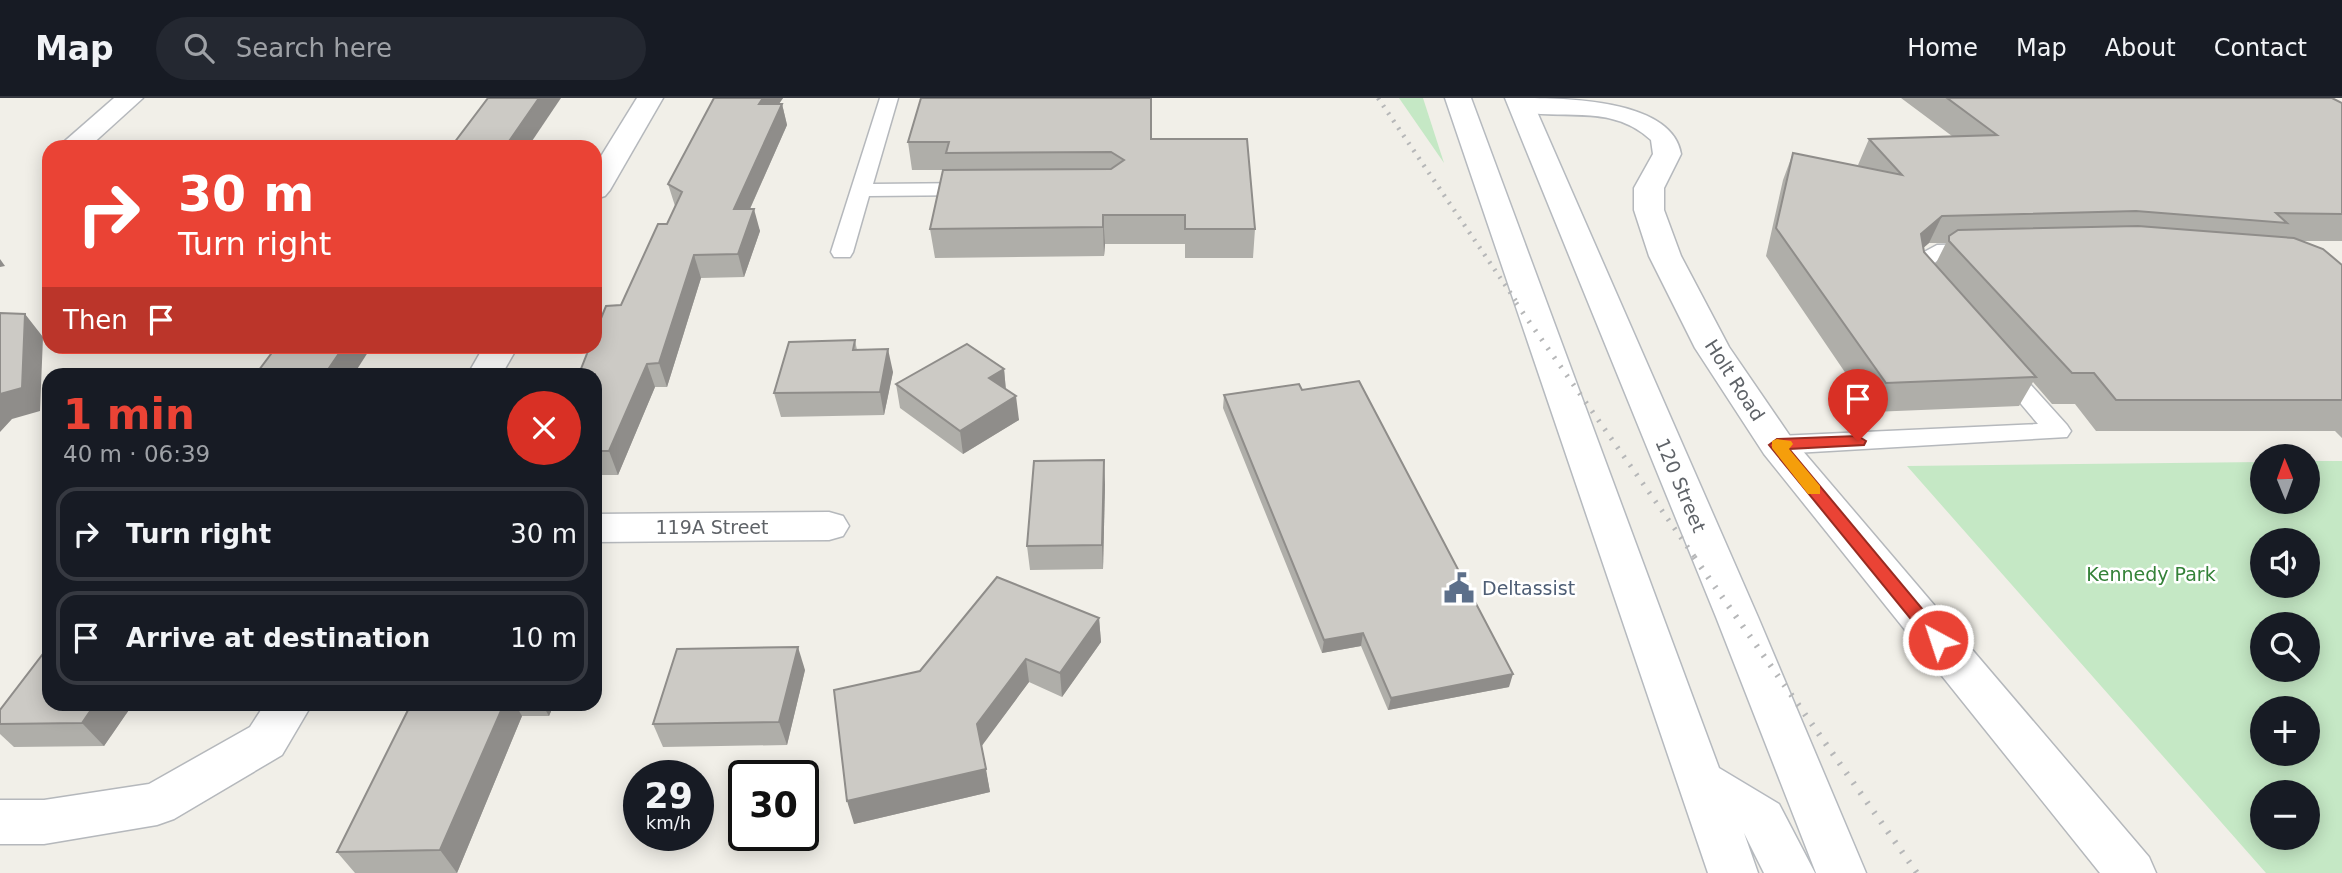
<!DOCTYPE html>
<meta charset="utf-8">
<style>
:root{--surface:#171b24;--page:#242831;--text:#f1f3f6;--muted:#9ea1a6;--line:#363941;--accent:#ea4335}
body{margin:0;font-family:"DejaVu Sans",sans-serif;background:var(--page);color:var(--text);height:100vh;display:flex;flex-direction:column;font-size:26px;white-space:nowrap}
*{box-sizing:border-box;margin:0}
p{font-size:23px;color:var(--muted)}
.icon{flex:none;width:38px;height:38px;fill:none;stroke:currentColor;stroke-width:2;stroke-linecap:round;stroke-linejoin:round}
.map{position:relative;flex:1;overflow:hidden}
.sheet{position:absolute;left:42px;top:270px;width:560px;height:343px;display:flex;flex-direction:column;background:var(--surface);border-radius:21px;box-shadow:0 4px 18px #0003}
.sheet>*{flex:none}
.banner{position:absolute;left:42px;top:42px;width:560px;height:214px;border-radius:21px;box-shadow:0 4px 18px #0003;background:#ea4335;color:#fff;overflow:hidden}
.needle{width:46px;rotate:359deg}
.tools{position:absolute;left:2250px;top:346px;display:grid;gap:14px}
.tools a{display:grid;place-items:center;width:70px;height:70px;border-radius:50%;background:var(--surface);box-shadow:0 4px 18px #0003;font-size:35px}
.speed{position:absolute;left:623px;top:662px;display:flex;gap:14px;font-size:35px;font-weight:700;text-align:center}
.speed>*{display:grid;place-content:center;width:91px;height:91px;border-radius:50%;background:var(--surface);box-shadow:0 4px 18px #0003;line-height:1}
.speed small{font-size:18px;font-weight:400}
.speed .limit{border:4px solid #111;border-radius:10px;background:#fff;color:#111}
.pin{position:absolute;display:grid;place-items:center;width:60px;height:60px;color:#fff;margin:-72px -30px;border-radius:50% 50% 50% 0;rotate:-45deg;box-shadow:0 0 7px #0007}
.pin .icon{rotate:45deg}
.me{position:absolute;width:77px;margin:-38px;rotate:320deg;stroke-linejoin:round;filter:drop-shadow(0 0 5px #0008)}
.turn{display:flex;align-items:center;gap:24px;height:147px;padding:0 21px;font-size:32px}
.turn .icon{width:91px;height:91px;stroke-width:2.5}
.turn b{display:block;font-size:49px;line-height:60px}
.then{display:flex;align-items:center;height:66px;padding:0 21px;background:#0003;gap:14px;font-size:26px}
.round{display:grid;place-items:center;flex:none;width:74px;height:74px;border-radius:37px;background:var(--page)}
.summary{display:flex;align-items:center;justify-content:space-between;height:119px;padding:0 21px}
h1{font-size:42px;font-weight:600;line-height:52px;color:var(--accent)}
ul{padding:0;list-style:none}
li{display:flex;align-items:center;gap:21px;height:94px;margin:0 14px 10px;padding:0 7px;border:4px solid var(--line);border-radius:21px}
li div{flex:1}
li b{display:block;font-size:26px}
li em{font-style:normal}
header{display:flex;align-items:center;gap:42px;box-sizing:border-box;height:98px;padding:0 35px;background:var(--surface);border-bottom:2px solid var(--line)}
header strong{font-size:33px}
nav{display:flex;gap:38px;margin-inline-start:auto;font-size:24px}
.search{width:490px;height:63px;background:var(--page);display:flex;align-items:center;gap:18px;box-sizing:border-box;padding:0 24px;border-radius:38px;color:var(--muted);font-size:26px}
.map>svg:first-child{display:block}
.green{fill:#c5e8c5;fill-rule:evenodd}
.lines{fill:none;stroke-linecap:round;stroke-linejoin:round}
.lane-casing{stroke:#b5b8bc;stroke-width:3}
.street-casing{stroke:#b5b8bc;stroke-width:3}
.secondary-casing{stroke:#b6babf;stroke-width:3}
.lane{fill:#fff;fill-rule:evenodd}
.street{fill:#fff;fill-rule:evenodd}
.secondary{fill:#fff;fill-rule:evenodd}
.rail-far2{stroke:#b6b7b8;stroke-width:4.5;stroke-dasharray:2 7;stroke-linecap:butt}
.rail-far1{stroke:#b6b7b8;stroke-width:5;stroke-dasharray:2 9;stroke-linecap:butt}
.rail{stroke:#b6b7b8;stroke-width:6;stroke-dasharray:2 10;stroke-linecap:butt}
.wall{fill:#afaea9;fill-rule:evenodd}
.shaded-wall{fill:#8f8d8a}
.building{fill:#cccac5;stroke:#8f8d8a;stroke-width:2}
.route{fill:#ea4335;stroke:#982c22;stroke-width:2}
.slow{fill:#f59e0b}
.labels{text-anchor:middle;stroke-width:5;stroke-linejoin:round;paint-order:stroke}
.street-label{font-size:19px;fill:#5f6368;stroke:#fff}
.park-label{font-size:19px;fill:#348238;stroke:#fff}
.service-label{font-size:19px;fill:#4e5e75;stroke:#fff;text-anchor:start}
</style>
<header>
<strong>Map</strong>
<div class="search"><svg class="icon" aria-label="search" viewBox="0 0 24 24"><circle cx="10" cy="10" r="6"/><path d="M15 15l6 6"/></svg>Search here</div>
<nav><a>Home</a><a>Map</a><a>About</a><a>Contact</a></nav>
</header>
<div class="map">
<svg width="2342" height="775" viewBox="0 0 2342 775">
<rect width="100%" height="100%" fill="#f1efe8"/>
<g class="green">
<polygon points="1399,0 1423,0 1444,65"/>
<path d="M2308 363H2342V775H2266L1907 368 2263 364V404H2308ZM2263 443H2308V488H2263ZM2263 527H2308V572H2263ZM2263 611H2308V656H2263ZM2263 695H2308V740H2263Z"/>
</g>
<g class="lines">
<g class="lane-casing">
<g id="lane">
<polygon points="880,0 898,0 873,86 975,85 985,91 975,97 869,98 853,154 850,159 834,159 831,154"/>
<polygon points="1976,146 1984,147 1987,152 1984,157 1942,159 1932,167 1932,174 1942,187 1939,192 1923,192 1910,175 1913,160 1937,147"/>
<polygon points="2002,262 2010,264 2067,327 2071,333 2067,339 1777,356 1768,353 1764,347 1768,341 1777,338 2038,326 1990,269 1994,264"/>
</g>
</g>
<g class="street-casing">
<g id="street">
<polygon points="114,0 143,0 89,49 58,49"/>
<polygon points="637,0 663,0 610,92 605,98 595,101 595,68"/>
<path d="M1513 0C1562 0 1672 0 1681 56L1664 90V112L1681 158 1729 249 1790 338 2149 759 2156 775H2100L1764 356 1695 250 1649 158 1634 112V90L1653 56 1651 42C1610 4 1561 24 1512 12L1508 6Z"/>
<polygon points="484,248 518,248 502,276 468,276"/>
<polygon points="829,414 843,418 849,428 843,438 829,442 595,444 595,416"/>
<polygon points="265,606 312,606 282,657 174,721 157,727 44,746 0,746 0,702 44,702 149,686 250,629"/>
</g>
</g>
<g class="secondary-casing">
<g id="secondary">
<polygon points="1445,0 1471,0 1719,670 1779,706 1815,775 1764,775 1744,735 1758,775 1708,775"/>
<polygon points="1505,0 1531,0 1758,519 1866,775 1816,775 1716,519"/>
</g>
</g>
<use href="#lane" class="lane"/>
<use href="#street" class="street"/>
<use href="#secondary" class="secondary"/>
<polyline class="rail-far2" points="1378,0 1518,206"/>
<polyline class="rail-far1" points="1516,205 1696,461"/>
<polyline class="rail" points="1694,459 1917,775"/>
</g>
<g class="wall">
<polygon points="714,0 783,0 779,6 782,6 787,27 750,111 760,133 744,179 701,180 667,289 655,289 618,377 595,377 595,276 621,207 667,126 675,108 668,86"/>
<path d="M1901 0H2332L2342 5V143H2301L2342 167V340L2335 333H2096L2075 306H2052L2033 284 2019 308 1872 314 1766 158 1783 82 1793 55 1860 69 1858 67 1869 41 1952 38ZM1929 145H1946L1935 167 1924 154 1923 150Z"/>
<polygon points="1152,41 1255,131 1253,160 1185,160 1185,146 1105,146 1104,158 935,160 930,131 949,72 912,72 908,44"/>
<polygon points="855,242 857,252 893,274 884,317 781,319 774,295"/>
<polygon points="1004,271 1006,292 1019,322 963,356 900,310 896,286"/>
<polygon points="1302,292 1509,589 1388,612 1361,548 1322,555 1223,310 1224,297"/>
<polygon points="1105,386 1103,471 1030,472 1027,448"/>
<polygon points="1099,520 1101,544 1062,599 1029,584 981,648 990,694 854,726 920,573"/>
<polygon points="805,572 787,647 663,649 653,626"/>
<polygon points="133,606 104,648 14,649 0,636 0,612"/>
<polygon points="411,606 554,606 549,618 522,618 457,775 355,775 337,754"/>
</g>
<g class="shaded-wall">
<polygon points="539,0 561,0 528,49 505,49"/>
<polygon points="763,0 783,0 764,27 759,6"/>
<polygon points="782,6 787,27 740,133 734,111"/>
<polygon points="754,111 760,133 744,179 738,156"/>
<polygon points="1103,117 1105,146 1104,158 1103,129"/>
<polygon points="1942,118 1929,145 1908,163 1921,136"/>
<polygon points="694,157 701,180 667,289 659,265"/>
<polygon points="0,161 5,168 0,169"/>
<polygon points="25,216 43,239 40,313 12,321 0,334 0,296"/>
<polygon points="344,248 372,248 354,276 325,276"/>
<polygon points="888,251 893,274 884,317 880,294"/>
<polygon points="647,266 655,289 618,377 609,353"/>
<polygon points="1004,271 1006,294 989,280"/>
<polygon points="1016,298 1019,322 963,356 960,333"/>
<polygon points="1104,362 1105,386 1103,471 1102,447"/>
<polygon points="1099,520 1101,544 1062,599 1060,575"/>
<polygon points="1363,535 1361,548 1322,555 1324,542"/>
<polygon points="798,549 805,572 787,647 779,624"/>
<polygon points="1026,561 1029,584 981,649 977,626"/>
<polygon points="1513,576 1509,589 1388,612 1391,600"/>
<polygon points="95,606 133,606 104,648 82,625"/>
<polygon points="504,606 515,606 522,618 457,775 440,752"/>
<polygon points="542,606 554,606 549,618"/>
<polygon points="986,671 990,694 854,726 847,703"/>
</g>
<g class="building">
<polygon points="488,0 539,0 505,49 451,49"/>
<polygon points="714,0 763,0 759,6 782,6 734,111 754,111 738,156 694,157 659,265 647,266 609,353 595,353 595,276 579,276 590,248 595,248 595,235 606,208 621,207 658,126 667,126 682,94 668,86"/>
<polygon points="921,0 1151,0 1151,41 1247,41 1255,131 1185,131 1185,117 1103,117 1103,129 930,131 943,72 1111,71 1124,62 1111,54 946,55 949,44 908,44"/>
<polygon points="1947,0 2332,0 2342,5 2342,116 2276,115 2287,125 2136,113 1942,118 1921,136 1924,154 2036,279 1886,285 1776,130 1793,55 1902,77 1869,41 1997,37"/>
<polygon points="195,44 220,49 185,49"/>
<polygon points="2138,128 2294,140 2323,151 2342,167 2342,302 2116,302 2094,275 2072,275 1949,143 1949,138 1958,132"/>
<polygon points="0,215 25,216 22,290 0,296"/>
<polygon points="855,242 853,252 888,251 880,294 774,295 789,244"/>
<polygon points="967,246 1004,271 989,280 1016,298 960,333 896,286"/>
<polygon points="277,248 344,248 325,276 256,276"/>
<polygon points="1359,283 1513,576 1391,600 1363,535 1324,542 1224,297 1299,286 1302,292"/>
<polygon points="1104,362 1102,447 1027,448 1034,363"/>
<polygon points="997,479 1099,520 1060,575 1026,561 977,626 986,671 847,703 834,592 920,573"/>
<polygon points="49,548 49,606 95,606 82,625 0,626 0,612"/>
<polygon points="798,549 779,624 653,626 677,551"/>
<polygon points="411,606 504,606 440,752 337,754"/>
</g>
<polygon class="route" points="1858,338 1866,343 1864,347 1789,351 1944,537 1947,542 1944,547 1932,547 1769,347 1777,341"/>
<polygon class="slow" points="1777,341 1791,343 1793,346 1789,351 1820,388 1820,396 1808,396 1772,350 1772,343"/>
<defs>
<g id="civic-bare" transform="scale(2.415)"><path d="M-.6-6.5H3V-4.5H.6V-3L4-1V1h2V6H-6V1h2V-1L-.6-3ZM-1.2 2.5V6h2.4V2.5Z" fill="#5c6f8a" stroke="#fff" stroke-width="2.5" paint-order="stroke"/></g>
</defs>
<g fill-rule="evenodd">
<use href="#civic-bare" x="1459" y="490"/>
</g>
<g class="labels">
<g class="street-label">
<text transform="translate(1735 282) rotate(57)" y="7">Holt Road</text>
<text transform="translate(1681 387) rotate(67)" y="7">120 Street</text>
<text x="712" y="436">119A Street</text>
</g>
<g class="park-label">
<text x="2151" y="483">Kennedy Park</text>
</g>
<g class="service-label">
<text x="1482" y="497">Deltassist</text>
</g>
</g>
</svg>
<div class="tools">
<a><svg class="needle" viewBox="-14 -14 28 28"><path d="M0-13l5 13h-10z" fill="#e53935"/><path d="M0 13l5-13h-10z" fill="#9ea1a6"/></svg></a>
<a><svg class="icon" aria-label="sound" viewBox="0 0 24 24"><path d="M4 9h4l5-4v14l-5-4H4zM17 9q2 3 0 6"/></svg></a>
<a><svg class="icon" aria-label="search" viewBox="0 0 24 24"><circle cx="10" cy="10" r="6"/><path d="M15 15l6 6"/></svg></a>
<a>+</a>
<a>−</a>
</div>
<div class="speed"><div>29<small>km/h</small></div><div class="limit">30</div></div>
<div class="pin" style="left:1858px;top:343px;background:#d93025"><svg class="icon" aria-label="arrive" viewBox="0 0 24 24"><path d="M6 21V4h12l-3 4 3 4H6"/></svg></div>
<svg class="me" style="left:1938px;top:542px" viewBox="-20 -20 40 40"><circle r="17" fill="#ea4335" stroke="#fff" stroke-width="3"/><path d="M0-11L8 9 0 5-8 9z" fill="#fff"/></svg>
<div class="banner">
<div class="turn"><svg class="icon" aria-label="right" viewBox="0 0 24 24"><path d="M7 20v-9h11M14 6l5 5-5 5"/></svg><div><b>30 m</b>Turn right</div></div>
<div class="then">Then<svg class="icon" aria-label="arrive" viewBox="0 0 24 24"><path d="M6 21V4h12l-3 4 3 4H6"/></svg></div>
</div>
<section class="sheet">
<div class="summary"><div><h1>1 min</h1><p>40 m · 06:39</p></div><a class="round" style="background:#d93025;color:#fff"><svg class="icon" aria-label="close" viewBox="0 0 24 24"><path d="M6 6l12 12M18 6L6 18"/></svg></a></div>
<ul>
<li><svg class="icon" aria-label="right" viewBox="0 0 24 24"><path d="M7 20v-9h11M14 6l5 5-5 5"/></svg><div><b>Turn right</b></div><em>30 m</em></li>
<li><svg class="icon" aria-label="arrive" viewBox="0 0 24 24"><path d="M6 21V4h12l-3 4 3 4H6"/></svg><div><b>Arrive at destination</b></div><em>10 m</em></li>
</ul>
</section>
</div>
